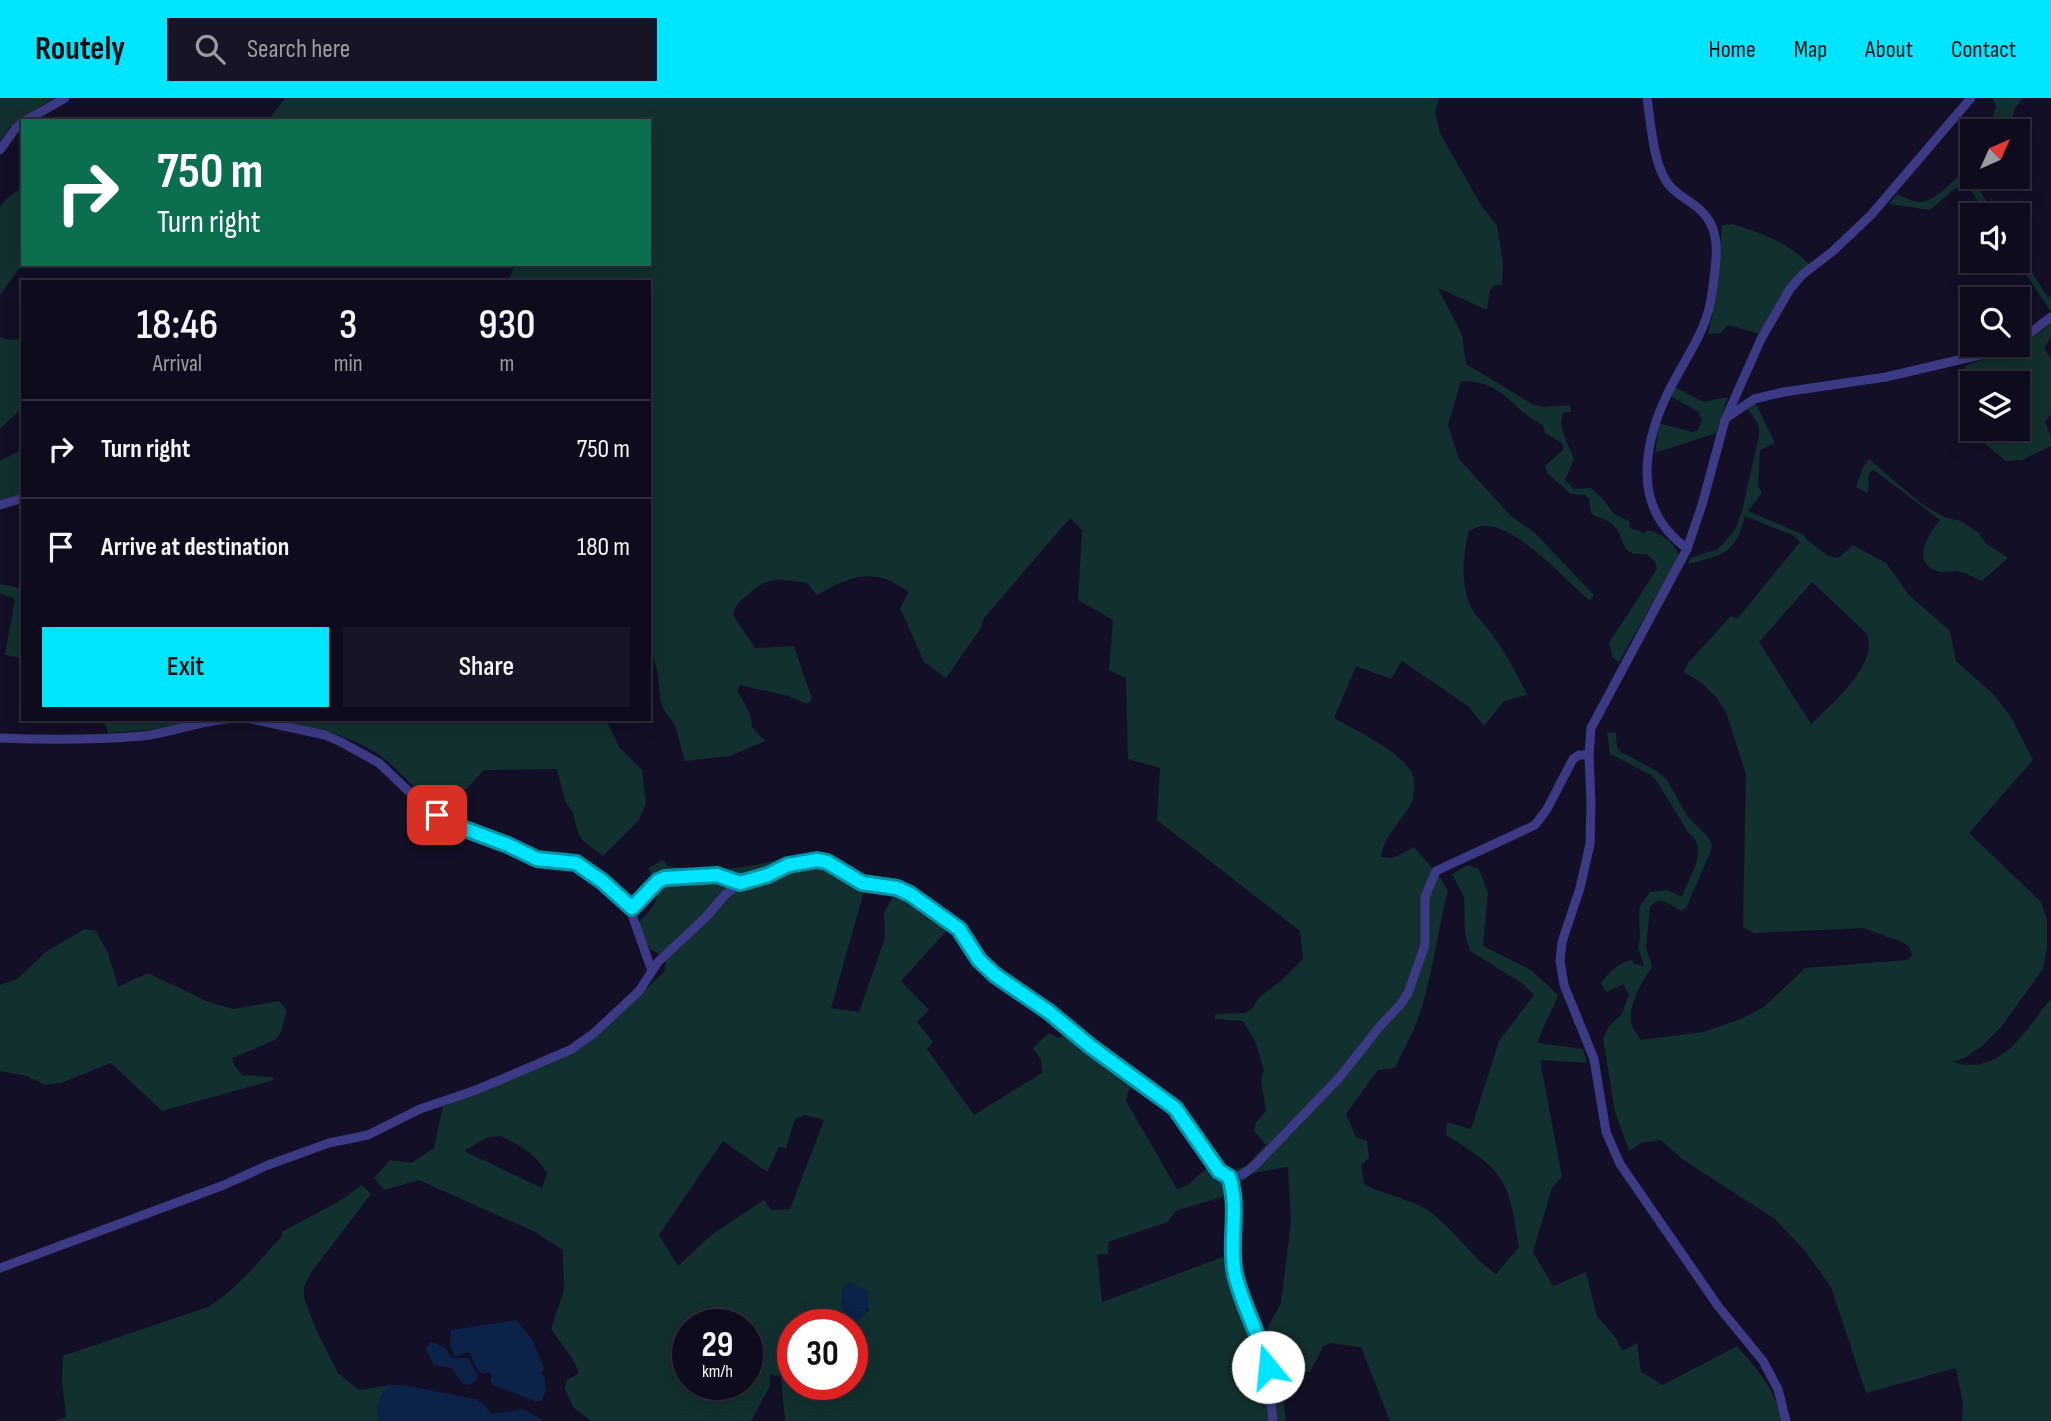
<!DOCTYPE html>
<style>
:root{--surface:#0e0b1c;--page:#171425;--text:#f1f3f6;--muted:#9b9ba3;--line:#2e2b3b;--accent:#00e5ff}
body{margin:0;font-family:"Sofia Sans Condensed",sans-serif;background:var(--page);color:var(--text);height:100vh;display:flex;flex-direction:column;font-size:26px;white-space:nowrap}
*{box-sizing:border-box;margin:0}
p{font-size:23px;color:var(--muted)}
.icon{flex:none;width:38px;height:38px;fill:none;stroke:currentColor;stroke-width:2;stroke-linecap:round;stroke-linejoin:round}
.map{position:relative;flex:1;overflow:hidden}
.side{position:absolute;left:21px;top:182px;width:630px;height:441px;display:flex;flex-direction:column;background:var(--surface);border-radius:0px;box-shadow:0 4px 18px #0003,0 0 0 2px var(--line)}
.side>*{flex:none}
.hud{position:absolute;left:21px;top:21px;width:630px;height:147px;border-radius:0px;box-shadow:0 4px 18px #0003,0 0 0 2px var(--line);background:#0b6e4f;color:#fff;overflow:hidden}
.needle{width:46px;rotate:45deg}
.fabs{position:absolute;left:1960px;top:21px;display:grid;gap:14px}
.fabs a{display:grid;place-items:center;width:70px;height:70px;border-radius:0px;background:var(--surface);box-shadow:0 4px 18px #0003,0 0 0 2px var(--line);font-size:35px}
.speed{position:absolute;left:672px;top:1211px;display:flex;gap:14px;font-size:35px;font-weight:700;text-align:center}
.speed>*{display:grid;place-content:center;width:91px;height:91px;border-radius:50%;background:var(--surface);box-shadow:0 4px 18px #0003,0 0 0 2px var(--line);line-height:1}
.speed small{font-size:18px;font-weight:400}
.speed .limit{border:10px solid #d22;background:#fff;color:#111}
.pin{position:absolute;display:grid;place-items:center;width:60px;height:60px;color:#fff;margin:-30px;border-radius:14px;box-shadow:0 4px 10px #0006}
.me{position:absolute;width:77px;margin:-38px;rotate:343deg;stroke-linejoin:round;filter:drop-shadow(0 0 5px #0008)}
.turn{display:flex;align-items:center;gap:24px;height:147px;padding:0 21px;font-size:32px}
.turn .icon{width:91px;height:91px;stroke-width:2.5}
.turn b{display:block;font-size:49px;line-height:60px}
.eta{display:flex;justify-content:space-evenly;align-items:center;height:119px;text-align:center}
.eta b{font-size:42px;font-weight:600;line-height:49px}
.action{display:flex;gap:14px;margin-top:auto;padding:14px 21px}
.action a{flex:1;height:80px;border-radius:0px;background:var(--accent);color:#111;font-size:28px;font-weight:600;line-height:80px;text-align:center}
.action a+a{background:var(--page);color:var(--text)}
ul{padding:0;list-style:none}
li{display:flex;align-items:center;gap:21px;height:98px;padding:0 21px;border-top:2px solid var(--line)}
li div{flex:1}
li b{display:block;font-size:26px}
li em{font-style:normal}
header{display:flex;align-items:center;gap:42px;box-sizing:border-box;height:98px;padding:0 35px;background:var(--accent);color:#111}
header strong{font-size:33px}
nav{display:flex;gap:38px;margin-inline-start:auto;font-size:24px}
.search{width:490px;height:63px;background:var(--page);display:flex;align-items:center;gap:18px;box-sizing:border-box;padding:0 24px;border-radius:0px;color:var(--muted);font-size:26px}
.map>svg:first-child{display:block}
.green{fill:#12302f;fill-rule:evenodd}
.water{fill:#0c2248}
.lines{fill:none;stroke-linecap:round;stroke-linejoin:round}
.minor{stroke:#3d3a85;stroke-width:9}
.route-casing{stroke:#0095a6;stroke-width:18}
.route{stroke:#00e5ff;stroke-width:12}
</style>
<header>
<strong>Routely</strong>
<div class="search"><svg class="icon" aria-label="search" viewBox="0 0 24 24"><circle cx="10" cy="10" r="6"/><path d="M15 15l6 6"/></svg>Search here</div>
<nav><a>Home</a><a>Map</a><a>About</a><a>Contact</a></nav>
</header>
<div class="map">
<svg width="2051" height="1323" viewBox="0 0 2051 1323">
<rect width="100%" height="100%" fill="#130f26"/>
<g class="green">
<polygon points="0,0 53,0 10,29 0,43"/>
<path d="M285 0H1439L1435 15 1440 35 1482 109 1497 127 1503 165 1502 187H1495L1490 192 1487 212 1438 190 1462 237 1466 266 1532 306 1542 309 1570 307 1571 314H1564C1556 327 1569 347 1574 361L1565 382 1574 391 1591 390 1603 401 1614 416 1629 423 1630 430 1644 435 1648 432C1661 435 1677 446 1679 459L1619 564 1613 560 1609 545 1657 471 1655 464 1647 456C1617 459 1627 439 1612 426 1605 420 1598 421 1591 415L1589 401 1585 397 1571 396 1547 375 1545 368 1563 352 1562 345 1545 335 1543 327C1508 310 1508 284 1461 283L1448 327 1459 361 1511 418 1535 435 1594 497 1590 503C1566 482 1530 442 1500 431 1489 426 1479 428 1469 433 1463 458 1460 485 1471 509 1475 518 1485 526 1491 535 1505 554 1517 575 1527 597L1504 603 1484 628 1468 608 1402 563 1391 581 1356 568 1334 620C1355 632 1396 651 1410 672 1416 680 1415 700 1410 708 1400 724 1383 740 1381 759L1393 760 1414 749 1440 779 1448 793C1437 833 1433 875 1420 915 1414 934 1403 952 1395 970L1378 972 1346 1016 1356 1039 1367 1043 1369 1060 1361 1067 1364 1086C1384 1097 1409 1100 1429 1113 1454 1131 1471 1159 1496 1176L1519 1149C1508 1080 1506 1074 1446 1037L1447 1024 1471 1031 1499 943 1534 897 1523 886 1470 853 1465 836 1464 799 1452 776 1468 767 1479 771 1488 795 1483 848 1531 872 1558 897C1552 914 1542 928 1538 945L1583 951 1587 965 1540 962 1562 1079 1552 1090 1533 1154 1553 1188 1586 1174 1597 1218 1616 1240 1622 1253 1637 1245 1641 1274 1663 1287 1737 1248C1757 1271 1776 1292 1782 1323H1390L1361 1249 1330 1245 1323 1249 1310 1274 1288 1273 1280 1277 1286 1323H785L781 1278 770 1277V1288L751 1323H591L573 1309 565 1291 567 1282 579 1275C574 1259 560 1245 551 1231L564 1192 563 1152 533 1133 419 1082 384 1092 374 1080 390 1062 411 1065 434 1050 443 1008 570 957 596 938 665 873 666 860 650 851 637 826C659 804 663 799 648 770L663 762 668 768C707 774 743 772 780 761L786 772C822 761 833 776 865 790L831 910 859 914 885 840 884 815 895 795 911 803 949 830 901 883 929 912 917 924 933 944 927 951 974 1017 1042 975 1041 962 1033 950 1049 935 1058 940 1070 936 1135 983 1128 994 1126 1003 1177 1091 1188 1087 1210 1067 1227 1085 1229 1097 1175 1113 1168 1124 1108 1144V1156L1097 1157 1102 1204 1231 1156 1234 1177 1262 1240 1281 1205 1291 1123 1288 1069 1253 1075 1239 1086 1232 1073 1246 1068 1266 1047 1254 1033 1256 1024 1266 1013 1261 983 1264 972 1255 943 1243 923 1215 921V916L1245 915 1253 910 1258 900 1281 883 1303 861 1300 833 1157 722 1160 670 1128 661 1126 580 1109 572 1113 522 1078 502 1082 432 1070 420 984 520 981 530 946 580 924 564 900 510 909 494C902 490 895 485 888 482 862 472 840 484 817 497L807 485C776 481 770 477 745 499 738 505 735 508 733 517L755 550 794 548 812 601 807 606 788 598 740 587 737 593C744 604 752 615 752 629L765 643 730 658 685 663 675 627 664 612 660 602 658 576 649 543V184H508L515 166H649V23H268ZM805 1017 824 1022 790 1111 771 1112 764 1102 710 1138 678 1168 659 1137 723 1043 767 1074 779 1049 786 1050 795 1021ZM501 1038C519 1047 536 1056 547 1075L542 1090 464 1053 488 1039ZM849 1184 869 1212 852 1229V1286H793V1227H843L842 1192ZM688 1227H747V1286H688Z"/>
<polygon points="1992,0 2023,0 2015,10 2009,33 1989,33 1996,8"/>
<path d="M1966 40 1972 43V79H1976L1974 82 1994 117H1987L1972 94 1961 89 1954 91 1930 112 1889 106 1897 96C1904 99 1912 103 1919 104 1934 105 1954 82 1964 72L1965 54 1961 45Z"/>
<polygon points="23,89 23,165 0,197 0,109 6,101"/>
<path d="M1732 126C1761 135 1787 144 1809 166 1786 185 1774 210 1760 236L1728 227 1721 235 1708 236 1715 206 1722 127Z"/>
<polygon points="2018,153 2048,199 2051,198 2051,214 2017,163"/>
<path d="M2051 225V239L2044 250 2051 260V316L2045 324 2051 338V348L2022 362 2006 363 1985 346 1977 331H2018V285H1972V296L1964 268C1997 257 2025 248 2051 225Z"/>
<polygon points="0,239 8,242 23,241 23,309 0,331"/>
<polygon points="1675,289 1703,304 1728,299 1716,335 1655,355 1659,325 1692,334 1697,333 1702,324 1699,314 1670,298"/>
<path d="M1755 304 1775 345 1760 352 1758 388 1762 395 1748 413 1804 437 1806 441 1828 458 1838 460 1853 447 1886 465 1909 497 1950 533 1956 563 1993 596 2011 619 2033 662 1969 735 2041 804 2047 822V851L2043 871 2001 929 1983 947 1966 959 1952 964C2001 979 2025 933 2051 900V1323H1962L1963 1305 1956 1270 1866 1295 1831 1189 1805 1153 1775 1121 1682 1061 1661 1042 1641 1045 1629 1053 1615 1014 1603 940 1609 928 1622 916 1629 896 1623 886 1606 894 1601 885C1610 874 1618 864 1632 862L1634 866 1644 868 1638 849 1640 840 1639 817 1640 808 1650 794 1667 792 1680 798 1683 797C1690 776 1710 751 1688 734L1656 682 1651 677 1610 656 1607 634 1616 635 1617 649 1621 654 1657 673 1667 682 1687 718 1708 739 1712 747 1710 755 1686 810 1681 813C1670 807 1660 797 1650 809L1646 849 1652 869C1643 882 1626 910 1632 927 1633 932 1638 937 1641 942L1703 934 1741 921 1764 909 1805 870 1907 862 1912 857 1909 849 1902 844 1863 830 1754 835 1743 829 1746 676 1726 614 1716 599 1703 586 1684 574 1688 565 1731 518 1738 520 1800 444 1794 438 1745 418C1736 456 1723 457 1688 466L1690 460 1718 451 1735 432 1742 413 1759 338V328L1746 308ZM1812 484 1865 534C1884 562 1829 609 1811 626L1759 544Z"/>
<polygon points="23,351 23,396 0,402 0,363"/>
<path d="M1869 361 1919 404 1944 419 1960 423 1979 435 1985 445 2008 460 1982 483C1975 480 1968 476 1961 474 1955 472 1947 475 1940 474 1910 467 1927 437 1940 422L1874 372 1869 375 1868 395 1856 389 1863 369Z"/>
<polygon points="0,486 23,491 23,560 5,557 15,501 0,495"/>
<polygon points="104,621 193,621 173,630 108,635"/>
<path d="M274 621H606L619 649 642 672 646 706 639 722 603 758 582 742 578 734 572 713 565 703 557 671 484 672 444 715C423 700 407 680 387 663 356 637 313 630 274 621Z"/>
<polygon points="85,831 96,833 108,855 118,889 148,875 206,903 233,911 279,903 287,912 281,934 275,942 232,960 234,967 242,977 272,979 274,982 162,1013 111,965 61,985 45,987 27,978 0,973 0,887 17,881 47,853"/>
<path d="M362 1087 371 1096 310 1176 304 1189V1200L317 1234 338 1275 359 1292 391 1287C378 1299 376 1306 379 1323H53L66 1319 62 1282 63 1258 208 1209C237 1191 259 1163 282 1138V1134L341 1102Z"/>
</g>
<g class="water">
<path d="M849 1184 867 1193C872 1213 865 1215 852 1229L843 1227 842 1192Z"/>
<polygon points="516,1222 532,1241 544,1271 541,1275 544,1278 546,1293 541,1303 535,1303 493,1287 490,1284 492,1277 488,1274 484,1276 478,1273 469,1254 455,1259 450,1247 451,1232"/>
<polygon points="430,1244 444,1249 452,1260 468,1260 478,1278 477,1282 469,1287 463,1286 451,1270 434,1267 426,1251"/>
<path d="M391 1287H404L475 1301 484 1306 491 1316 523 1311 544 1323H379C376 1306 377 1299 391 1287Z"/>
</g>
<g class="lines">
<g class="minor">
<path d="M1647 0C1651 25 1653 68 1669 87 1677 97 1689 102 1698 110 1724 131 1716 165 1712 195 1708 230 1688 256 1672 287 1650 328 1633 387 1664 428 1670 437 1679 444 1687 451"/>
<polyline points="25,23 65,0"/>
<polyline points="0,52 15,31 23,24"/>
<polyline points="2018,244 2051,219"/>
<polyline points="1726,320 1754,301 1784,294 1886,279 1984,256 2012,247"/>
<polyline points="0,407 23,400"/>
<polyline points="251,621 325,637 341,644 379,665 425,709 449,725 508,746 537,761 576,765 602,783 632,810"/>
<path d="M0 640C47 642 96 642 142 638 172 635 198 623 228 621"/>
<path d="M652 873 631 814 632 810C641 801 650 790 660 783 676 770 723 778 740 785"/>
<path d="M1229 1079C1240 1111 1228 1144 1235 1176 1241 1201 1255 1224 1263 1248 1271 1271 1270 1298 1273 1323"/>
<path d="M0 1170 224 1087 268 1067 329 1045 368 1037 420 1011 476 992 570 952 593 936 639 893 658 864 706 819 725 797 740 785 768 777 788 767 802 763 827 764 862 784 897 790 953 826 964 837 979 862 995 877 1049 914 1090 948 1175 1010 1219 1073C1235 1083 1241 1079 1255 1067L1339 980 1381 927 1400 907 1408 895 1425 847V799L1436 773 1535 727 1547 711 1573 661 1579 657H1589"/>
<polyline points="1786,1323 1778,1291 1763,1263 1718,1208 1620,1066 1606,1034 1594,961 1564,887 1560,863 1562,844 1580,790 1590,746 1591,704 1589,657 1591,630 1687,451 1702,407 1725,322 1761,241 1790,191 1803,176 1832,154 1871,117 1971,0"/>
</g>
</g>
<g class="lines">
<g class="route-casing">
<path id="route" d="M437 717 449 725 508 747 537 761 576 765 602 783 632 810 658 783 665 780 717 777 740 785 768 777 788 767 817 762 827 764 862 785 897 790 910 796 959 831 979 862 995 877 1049 914 1090 948 1175 1010 1219 1073 1229 1079C1240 1111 1228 1144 1235 1176 1242 1208 1260 1237 1268 1269"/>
</g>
<use href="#route" class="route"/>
</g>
</svg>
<div class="fabs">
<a><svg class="needle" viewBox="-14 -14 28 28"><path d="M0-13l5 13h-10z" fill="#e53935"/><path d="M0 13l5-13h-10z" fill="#9b9ba3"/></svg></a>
<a><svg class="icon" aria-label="sound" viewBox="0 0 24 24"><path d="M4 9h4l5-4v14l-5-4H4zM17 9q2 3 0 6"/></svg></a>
<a><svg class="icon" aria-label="search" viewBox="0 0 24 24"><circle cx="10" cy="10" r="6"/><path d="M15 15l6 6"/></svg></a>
<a><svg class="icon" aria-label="layers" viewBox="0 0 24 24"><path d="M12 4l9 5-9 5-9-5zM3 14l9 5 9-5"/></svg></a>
</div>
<div class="speed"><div>29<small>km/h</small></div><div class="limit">30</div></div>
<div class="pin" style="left:437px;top:717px;background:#d93025"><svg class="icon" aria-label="arrive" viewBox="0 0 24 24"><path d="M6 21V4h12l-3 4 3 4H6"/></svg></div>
<svg class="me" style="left:1268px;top:1269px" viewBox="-20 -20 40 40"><circle r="19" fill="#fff"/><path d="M0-13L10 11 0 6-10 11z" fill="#00e5ff"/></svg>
<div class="hud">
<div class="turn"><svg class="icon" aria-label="right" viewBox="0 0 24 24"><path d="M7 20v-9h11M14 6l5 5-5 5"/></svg><div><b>750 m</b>Turn right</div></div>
</div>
<section class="side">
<div class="eta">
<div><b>18:46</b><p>Arrival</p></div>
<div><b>3</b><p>min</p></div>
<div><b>930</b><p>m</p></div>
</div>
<ul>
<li><svg class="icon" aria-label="right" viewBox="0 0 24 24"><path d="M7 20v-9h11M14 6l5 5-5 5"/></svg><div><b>Turn right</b></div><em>750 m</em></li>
<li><svg class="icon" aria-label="arrive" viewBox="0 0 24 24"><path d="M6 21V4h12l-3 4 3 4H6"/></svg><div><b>Arrive at destination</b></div><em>180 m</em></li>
</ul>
<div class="action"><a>Exit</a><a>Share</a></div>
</section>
</div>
